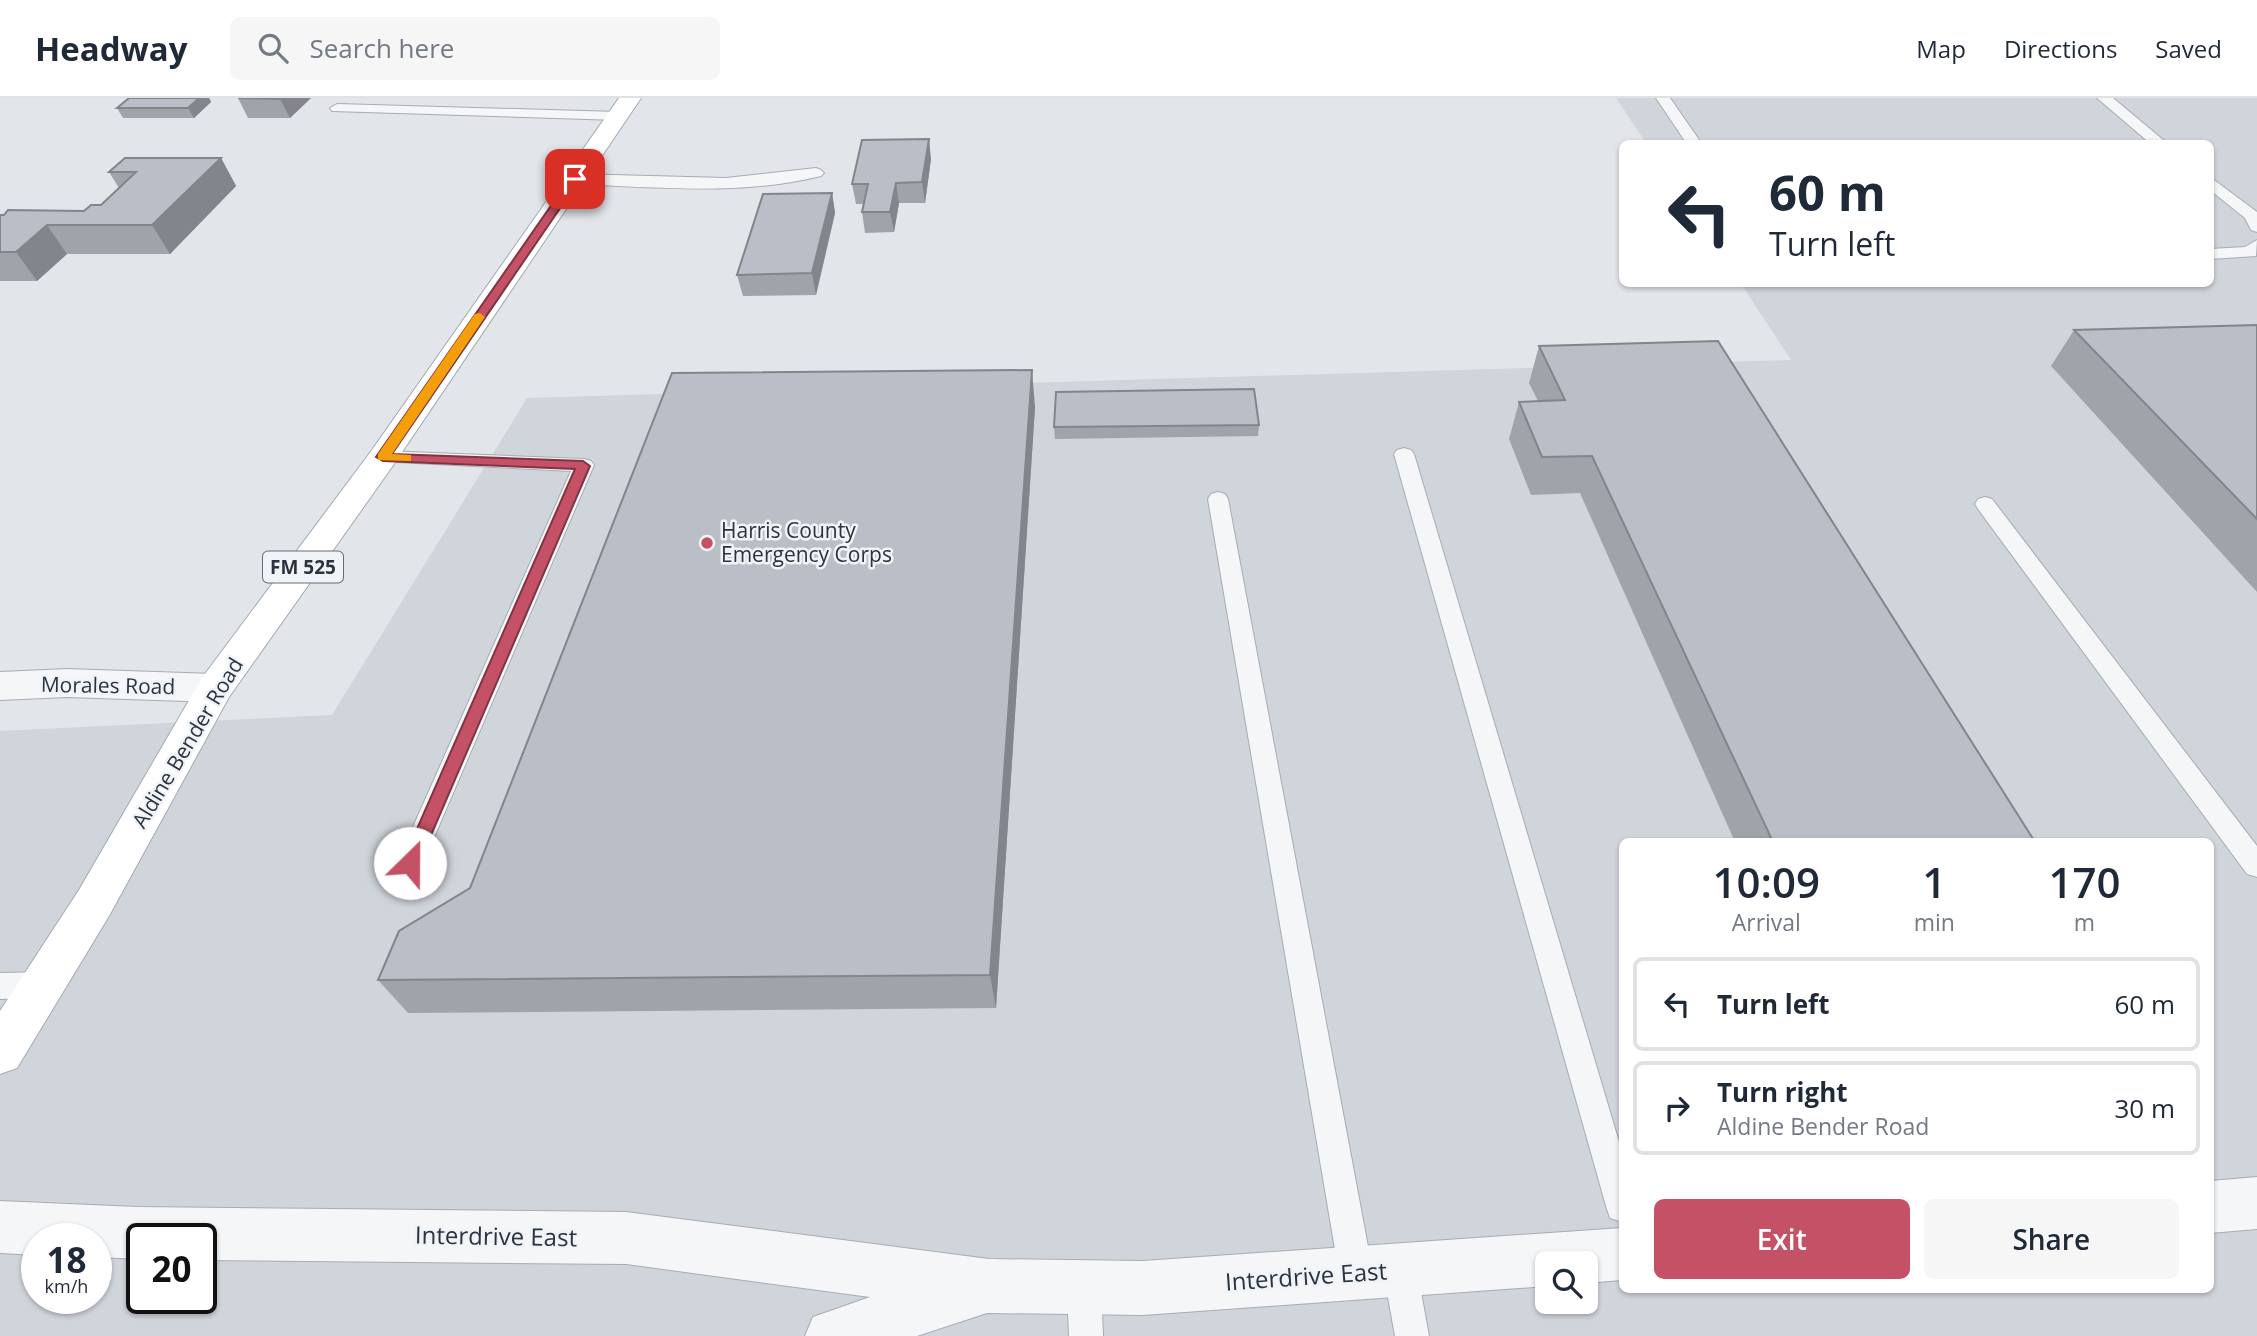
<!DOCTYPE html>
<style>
:root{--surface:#fff;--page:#f6f6f7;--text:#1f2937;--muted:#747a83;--line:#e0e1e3;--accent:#c55166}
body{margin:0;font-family:"Open Sans",sans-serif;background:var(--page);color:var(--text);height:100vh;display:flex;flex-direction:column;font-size:26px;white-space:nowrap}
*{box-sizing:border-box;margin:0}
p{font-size:23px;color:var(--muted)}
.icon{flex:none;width:38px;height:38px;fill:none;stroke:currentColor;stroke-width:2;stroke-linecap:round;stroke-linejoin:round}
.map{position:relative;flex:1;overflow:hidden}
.sheet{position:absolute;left:1619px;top:740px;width:595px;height:455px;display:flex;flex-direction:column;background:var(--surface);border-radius:10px;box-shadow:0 2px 5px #0004}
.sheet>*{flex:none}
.banner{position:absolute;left:1619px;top:42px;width:595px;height:147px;border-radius:10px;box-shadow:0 2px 5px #0004;background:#fff;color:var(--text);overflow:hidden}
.controls{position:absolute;left:1535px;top:1153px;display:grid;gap:14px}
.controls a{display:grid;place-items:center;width:63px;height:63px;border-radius:10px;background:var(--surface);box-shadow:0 2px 5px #0004;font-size:35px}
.speed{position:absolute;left:21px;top:1125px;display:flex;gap:14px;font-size:35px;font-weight:700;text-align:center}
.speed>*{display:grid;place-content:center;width:91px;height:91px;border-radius:50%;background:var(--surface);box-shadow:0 2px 5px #0004;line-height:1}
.speed small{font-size:18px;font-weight:400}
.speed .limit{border:4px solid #111;border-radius:10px;background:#fff;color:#111}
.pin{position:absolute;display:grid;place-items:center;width:60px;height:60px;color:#fff;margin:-30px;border-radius:14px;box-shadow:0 4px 10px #0006}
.me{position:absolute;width:77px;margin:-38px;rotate:23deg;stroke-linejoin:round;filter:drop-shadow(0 0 5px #0008)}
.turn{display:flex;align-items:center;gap:24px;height:147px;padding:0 35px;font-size:32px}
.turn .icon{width:91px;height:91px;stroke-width:2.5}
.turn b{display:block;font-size:49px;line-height:60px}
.eta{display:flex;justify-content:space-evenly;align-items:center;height:119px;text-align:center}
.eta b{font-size:42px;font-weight:600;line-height:49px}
.cta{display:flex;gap:14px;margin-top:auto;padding:14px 35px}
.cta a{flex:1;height:80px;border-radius:10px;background:var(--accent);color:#fff;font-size:28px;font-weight:600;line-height:80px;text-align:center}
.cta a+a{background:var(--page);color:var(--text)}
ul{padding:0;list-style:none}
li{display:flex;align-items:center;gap:21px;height:94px;margin:0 14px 10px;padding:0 21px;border:4px solid var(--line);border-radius:10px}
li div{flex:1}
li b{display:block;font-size:26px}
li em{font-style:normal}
header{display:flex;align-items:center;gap:42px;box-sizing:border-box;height:98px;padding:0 35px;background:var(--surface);border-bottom:2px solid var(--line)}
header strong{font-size:33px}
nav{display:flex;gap:38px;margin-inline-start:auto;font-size:24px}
.search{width:490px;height:63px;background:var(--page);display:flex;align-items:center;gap:18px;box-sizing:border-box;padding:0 24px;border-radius:10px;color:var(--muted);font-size:26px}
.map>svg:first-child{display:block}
.built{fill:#d0d4db;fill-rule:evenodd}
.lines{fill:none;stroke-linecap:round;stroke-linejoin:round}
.lane-casing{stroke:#a7acb3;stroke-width:2}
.street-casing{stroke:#a7acb3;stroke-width:2}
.primary-casing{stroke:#a2aab4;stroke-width:2}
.lane{fill:#f4f6f8;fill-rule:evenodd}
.street{fill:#f4f6f8;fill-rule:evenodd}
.primary{fill:#fff;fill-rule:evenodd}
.wall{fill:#a0a3aa}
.shaded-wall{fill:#82858b}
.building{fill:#babec6;stroke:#82858b;stroke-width:2}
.route{fill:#c55166;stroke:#803542;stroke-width:2}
.slow{fill:#f59e0b}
.poi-dot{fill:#c55166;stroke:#f1f4f7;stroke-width:2.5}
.labels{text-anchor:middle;stroke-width:5;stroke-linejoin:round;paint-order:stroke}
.shield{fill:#f1f4f7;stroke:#666d77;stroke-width:2}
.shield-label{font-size:19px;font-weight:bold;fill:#2b3340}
.poi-label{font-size:21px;fill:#2b3340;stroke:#f1f4f7;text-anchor:start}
.street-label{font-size:21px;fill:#2b3340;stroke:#f1f4f7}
.near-street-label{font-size:24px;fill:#2b3340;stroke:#f1f4f7}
</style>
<header>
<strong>Headway</strong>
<div class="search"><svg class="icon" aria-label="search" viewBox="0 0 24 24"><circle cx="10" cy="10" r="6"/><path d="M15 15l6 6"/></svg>Search here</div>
<nav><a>Map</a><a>Directions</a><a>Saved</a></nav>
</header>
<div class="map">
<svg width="2257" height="1238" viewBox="0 0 2257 1238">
<rect width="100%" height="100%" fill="#e2e5e9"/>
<path class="built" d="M1616 0H2257V1238H0V633L332 617 527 300 1791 262 1741 186H2210V46L1646 45ZM1622 744H2210V1192H1622ZM37 1141H96V1200H37ZM142 1141H201V1200H142ZM1547 1166H1586V1204H1547Z"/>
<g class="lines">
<g class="lane-casing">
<g id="lane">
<polygon points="1656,0 1670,0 1702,46 1687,46"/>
<polygon points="2097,0 2113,0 2168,46 2151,46"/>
<polygon points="337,6 618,14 625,18 618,22 332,13 330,10"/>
<path d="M816 70 821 72 824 75 821 78C742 98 655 89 574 86L566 81 574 76 726 80Z"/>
<polygon points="2210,79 2257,114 2257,134 2251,132 2245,120 2210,92"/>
<polygon points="2257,142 2256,158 2210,161 2210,151 2245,149"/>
<polygon points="1404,350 1411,352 1414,356 1622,1054 1622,1124 1610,1120 1606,1108 1394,356 1397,352"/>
<polygon points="383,353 584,361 591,363 594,367 423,765 420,773 410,776 400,773 397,765 571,373 376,363 373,359 376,355"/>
<polygon points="1218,394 1225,396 1228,401 1373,1175 1368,1187 1356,1192 1344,1187 1339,1175 1208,401 1211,396"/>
<polygon points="1985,399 1992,401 2257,748 2257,779 2247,776 1978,411 1975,406 1978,401"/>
<polygon points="43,874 53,878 58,887 53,896 43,900 0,901 0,875"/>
<polygon points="1400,1155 1412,1160 1417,1172 1429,1238 1395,1238 1383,1172 1388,1160"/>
<polygon points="1084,1173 1096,1178 1101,1190 1103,1238 1069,1238 1067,1190 1072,1178"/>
</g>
</g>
<g class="street-casing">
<g id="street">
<polygon points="67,571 215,576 228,580 234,590 228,600 215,604 67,599 0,602 0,574"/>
<polygon points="2257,1079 2257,1131 2210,1135 2210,1083"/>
<polygon points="0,1103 137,1109 626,1114 989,1161 1143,1163 1622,1130 1622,1182 1586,1185 1586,1166 1547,1166 1547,1188 1143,1217 987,1215 917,1238 805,1238 813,1219 870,1199 626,1166 201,1162 201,1141 142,1141 142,1161 96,1159 96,1141 37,1141 37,1157 0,1155"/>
</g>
</g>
<g class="primary-casing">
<polygon id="primary" points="619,0 641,0 394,366 229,599 109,818 17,970 0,976 0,913 79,792 202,580 372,352"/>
</g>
<use href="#lane" class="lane"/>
<use href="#street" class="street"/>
<use href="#primary" class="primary"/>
</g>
<g class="wall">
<polygon points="129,0 209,0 211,4 194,20 123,20 117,10"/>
<polygon points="238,0 311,0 290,20 248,20"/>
<polygon points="221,60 236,88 170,156 67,156 37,183 0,183 0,117 84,113 101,107 119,90 109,74"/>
<polygon points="931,61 925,105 899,105 894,134 865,135 862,114 863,106 856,106 852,86"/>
<polygon points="832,95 835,115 816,197 743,198 737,177"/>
<polygon points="2257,227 2257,494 2051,268 2074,232"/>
<polygon points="1539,248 2035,744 1735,744 1580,395 1531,397 1509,341 1519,304 1538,303 1529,285"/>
<polygon points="1035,309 996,910 408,915 378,882"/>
<polygon points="1259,327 1258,338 1055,341 1054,329"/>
</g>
<g class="shaded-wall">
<polygon points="199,0 209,0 211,4 194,20 188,10"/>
<polygon points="281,0 311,0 290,20 280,1"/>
<polygon points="929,41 931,61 925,105 922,84"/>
<polygon points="221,60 236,88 170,156 152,127"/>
<polygon points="896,85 899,105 894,134 890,114"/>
<polygon points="832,95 835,115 816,197 812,175"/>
<polygon points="47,127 67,156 37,183 16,154"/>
<polygon points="1032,272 1035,309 996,910 990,877"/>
</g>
<g class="building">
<polygon points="129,0 199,0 188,10 117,10"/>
<polygon points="238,0 281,0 280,1"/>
<polygon points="929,41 922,84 896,85 890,114 862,114 868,86 852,86 862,42"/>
<polygon points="125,60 221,60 152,127 47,127 16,154 0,154 0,117 4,117 8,112 84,113 91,107 101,107 136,74 109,74"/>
<polygon points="832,95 812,175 737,177 763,96"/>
<polygon points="2257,227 2257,421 2074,232"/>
<polygon points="1718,243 2035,744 1773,744 1592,358 1542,359 1519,304 1565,302 1539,248"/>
<polygon points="1032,272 990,877 378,882 399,833 470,790 672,275"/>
<polygon points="1254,291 1259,327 1054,329 1056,294"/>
</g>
<polygon class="route" points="575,78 580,81 392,356 583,363 590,368 419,765 417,770 410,772 404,770 402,765 575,371 383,363 376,359 571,79"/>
<polygon class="slow" points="480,215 485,219 392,356 411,357 411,363 378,362 378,356 475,216"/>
<circle class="poi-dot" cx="707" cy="445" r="7"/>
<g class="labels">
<rect class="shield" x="263" y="453.5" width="80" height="31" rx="5"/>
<g class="shield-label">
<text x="303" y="476">FM 525</text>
</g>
<g class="poi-label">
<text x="721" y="440">Harris County<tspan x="721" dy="24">Emergency Corps</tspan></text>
</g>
<g class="street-label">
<text transform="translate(108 588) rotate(1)" y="7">Morales Road</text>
<text transform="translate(188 645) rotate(-59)" y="7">Aldine Bender Road</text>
</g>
<g class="near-street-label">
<text transform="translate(496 1139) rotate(1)" y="8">Interdrive East</text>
<text transform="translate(1306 1179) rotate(-4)" y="8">Interdrive East</text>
</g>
</g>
</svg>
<div class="controls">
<a><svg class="icon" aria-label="search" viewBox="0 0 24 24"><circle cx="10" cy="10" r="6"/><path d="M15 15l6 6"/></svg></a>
</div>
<div class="speed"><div>18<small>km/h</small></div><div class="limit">20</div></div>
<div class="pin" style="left:575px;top:81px;background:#d93025"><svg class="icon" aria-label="arrive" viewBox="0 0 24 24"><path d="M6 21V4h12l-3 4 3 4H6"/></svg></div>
<svg class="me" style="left:410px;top:765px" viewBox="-20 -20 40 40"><circle r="19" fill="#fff"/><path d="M0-13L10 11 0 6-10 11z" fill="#c55166"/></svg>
<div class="banner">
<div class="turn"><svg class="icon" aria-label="left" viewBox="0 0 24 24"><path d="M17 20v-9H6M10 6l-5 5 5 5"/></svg><div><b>60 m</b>Turn left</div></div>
</div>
<section class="sheet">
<div class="eta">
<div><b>10:09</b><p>Arrival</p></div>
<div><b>1</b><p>min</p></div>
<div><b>170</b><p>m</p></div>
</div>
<ul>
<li><svg class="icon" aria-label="left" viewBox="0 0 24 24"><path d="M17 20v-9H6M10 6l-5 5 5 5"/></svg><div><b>Turn left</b></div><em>60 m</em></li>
<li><svg class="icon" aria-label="right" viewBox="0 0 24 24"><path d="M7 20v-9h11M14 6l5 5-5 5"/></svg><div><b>Turn right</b><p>Aldine Bender Road</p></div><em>30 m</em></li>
</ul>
<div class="cta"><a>Exit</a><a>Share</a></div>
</section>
</div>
